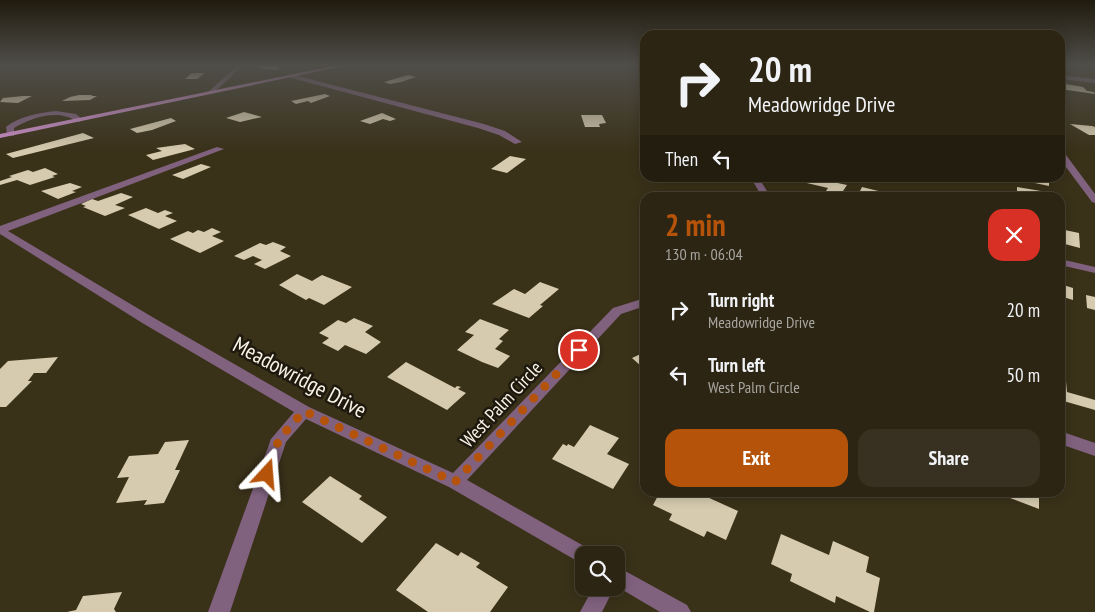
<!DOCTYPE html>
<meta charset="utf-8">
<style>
:root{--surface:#2c2513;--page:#383121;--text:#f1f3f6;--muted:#a6a5a0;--line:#484233;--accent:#b45309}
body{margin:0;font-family:"PT Sans Narrow",sans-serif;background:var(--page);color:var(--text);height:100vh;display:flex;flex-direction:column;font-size:19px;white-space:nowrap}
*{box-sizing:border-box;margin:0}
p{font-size:16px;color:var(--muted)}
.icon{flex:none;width:28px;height:28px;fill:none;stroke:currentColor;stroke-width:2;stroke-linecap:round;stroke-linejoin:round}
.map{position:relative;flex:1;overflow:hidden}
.panel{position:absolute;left:640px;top:192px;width:425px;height:305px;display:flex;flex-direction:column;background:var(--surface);border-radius:15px;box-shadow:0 2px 12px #0003,0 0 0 1px var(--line)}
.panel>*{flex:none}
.banner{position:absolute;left:640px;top:30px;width:425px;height:152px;border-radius:15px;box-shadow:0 2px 12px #0003,0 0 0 1px var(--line);background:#2c2513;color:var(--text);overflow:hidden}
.controls{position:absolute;left:575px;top:546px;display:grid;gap:10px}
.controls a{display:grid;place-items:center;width:50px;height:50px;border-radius:10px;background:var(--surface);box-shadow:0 2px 12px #0003,0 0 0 1px var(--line);font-size:25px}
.pin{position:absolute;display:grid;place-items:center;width:42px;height:42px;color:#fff;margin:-21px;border:2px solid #fff;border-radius:50%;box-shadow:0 1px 5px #0007}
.me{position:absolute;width:55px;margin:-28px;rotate:19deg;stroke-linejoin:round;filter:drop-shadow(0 0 4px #0008)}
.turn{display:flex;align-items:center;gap:18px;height:105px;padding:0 25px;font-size:22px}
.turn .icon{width:65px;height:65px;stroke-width:2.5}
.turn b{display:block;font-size:35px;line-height:42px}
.then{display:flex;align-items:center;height:48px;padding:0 25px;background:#0003;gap:10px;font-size:19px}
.round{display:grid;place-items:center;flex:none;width:52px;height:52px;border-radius:15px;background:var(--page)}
.head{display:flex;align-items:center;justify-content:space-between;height:85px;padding:0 25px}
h1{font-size:30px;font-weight:700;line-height:38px;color:var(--accent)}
.action{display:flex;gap:10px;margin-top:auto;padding:10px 25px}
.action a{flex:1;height:58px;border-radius:15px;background:var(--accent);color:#fff;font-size:20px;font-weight:700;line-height:58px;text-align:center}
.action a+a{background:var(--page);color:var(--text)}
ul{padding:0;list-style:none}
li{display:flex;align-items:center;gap:15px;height:65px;padding:0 25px}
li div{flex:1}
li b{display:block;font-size:19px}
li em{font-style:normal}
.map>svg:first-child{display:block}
.building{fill:#d6cbaf}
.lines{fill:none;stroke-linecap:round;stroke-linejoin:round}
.minor{fill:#80627f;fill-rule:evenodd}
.major{fill:#cd8fca;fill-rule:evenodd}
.route{stroke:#b45309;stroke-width:9;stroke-dasharray:0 16.2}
.labels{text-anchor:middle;stroke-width:5;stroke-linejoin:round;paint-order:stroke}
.street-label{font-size:19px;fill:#f9f3e5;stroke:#1e190f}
.near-street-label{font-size:22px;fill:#f9f3e5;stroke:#1e190f}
</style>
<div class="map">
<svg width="1095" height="612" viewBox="0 0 1095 612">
<rect width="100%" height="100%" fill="#3a3119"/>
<g class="building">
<polygon points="277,65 274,66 282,67 276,70 257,68 262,66"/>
<polygon points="192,73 205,73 197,79 185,79"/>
<polygon points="408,75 416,77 401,82 390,84 384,82"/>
<polygon points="1060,83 1083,87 1087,91 1094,92 1095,94 1060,89"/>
<polygon points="325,94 330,96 311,103 308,101 296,104 291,101"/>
<polygon points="79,95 93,95 91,96 97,96 90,100 62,101 70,97"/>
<polygon points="23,96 32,96 18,103 0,102 3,98"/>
<polygon points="244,112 262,117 240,122 226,118"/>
<polygon points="382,113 396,119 390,121 383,119 370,124 360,121"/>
<polygon points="581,115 602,115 606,123 599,124 600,127 585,127"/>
<polygon points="171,118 176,121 152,130 137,133 130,129"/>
<polygon points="1070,124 1092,126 1095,127 1095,135 1089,135"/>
<polygon points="83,133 94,138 13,158 6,154"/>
<polygon points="185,144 195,149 153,160 146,155 162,151 156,148"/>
<polygon points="510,156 526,159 507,173 491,169"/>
<polygon points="201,164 211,167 183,179 172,175"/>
<polygon points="45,168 58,174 52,176 55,177 30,185 17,180 0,185 0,181 12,177 9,176 28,170 33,172"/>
<polygon points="796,178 830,178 828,181 847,185 841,194 826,191 828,188 794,180"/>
<polygon points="1016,178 1038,178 1049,181 1049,186 1016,179"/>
<polygon points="70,183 82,187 72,191 76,192 58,199 41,191"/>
<polygon points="862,187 903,197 903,198 869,198 858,195"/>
<polygon points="1017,187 1059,194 1059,198 1028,198 1017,194"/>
<polygon points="121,193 133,197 115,205 125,208 105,216 83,207 86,206 81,204 92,199 98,201"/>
<polygon points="146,208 158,213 165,210 173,213 165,216 177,221 159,229 128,215"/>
<polygon points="212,228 221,232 212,236 224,241 200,253 170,239 188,231 193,233 198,230 204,232"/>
<polygon points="1060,229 1079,233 1080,248 1061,243"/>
<polygon points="273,242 286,247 280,251 291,256 265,269 254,264 262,260 253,256 244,260 234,256 260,243 266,245"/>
<polygon points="297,274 312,281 322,275 352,287 324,305 309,298 306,300 279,285"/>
<polygon points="540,282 559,289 540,305 543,306 529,318 492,304 514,289 525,294"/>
<polygon points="1060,284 1073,288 1073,300 1060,296"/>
<polygon points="1086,295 1095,297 1095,310 1087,308"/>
<polygon points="354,318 373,326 365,332 381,342 366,354 345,345 338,351 322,343 329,338 319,333 338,320 346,323"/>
<polygon points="480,319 509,330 499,339 503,341 495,349 510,356 498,368 482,362 457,350 474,335 465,332"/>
<polygon points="645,352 645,366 642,367 632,358"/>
<polygon points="58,357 46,373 34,373 28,381 32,381 6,407 0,407 0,369 8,361"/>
<polygon points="406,362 455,388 457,386 461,387 458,389 466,393 447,410 387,377"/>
<polygon points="1060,379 1066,381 1067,392 1095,400 1095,410 1060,400"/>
<polygon points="590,425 619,438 607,454 629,464 613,489 552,459 563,444 567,446 568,444 574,447"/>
<polygon points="189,440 175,470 180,470 164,503 144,505 147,500 116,503 129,477 117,478 129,456 158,454 165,442"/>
<polygon points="330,476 362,496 359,499 387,517 362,543 302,502"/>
<polygon points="660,492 696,492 738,511 726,540 707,531 704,537 669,520 672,514 653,505"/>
<polygon points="997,492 1039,492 1039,509 997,493"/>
<polygon points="781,534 829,555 833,541 869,557 866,572 880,578 874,612 870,612 836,596 835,603 790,581 792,574 771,564"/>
<polygon points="436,543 458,556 461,552 480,563 476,567 508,587 490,612 428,612 396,590"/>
<polygon points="122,592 114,609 116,612 67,612 76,610 83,596"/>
</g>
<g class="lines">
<g class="minor">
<polygon points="238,65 244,65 212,94 208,94 208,92"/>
<polygon points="1090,65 1095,65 1095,69"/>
<polygon points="290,74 484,124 505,131 522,142 515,144 499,135 478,128 288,77"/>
<polygon points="1060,75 1095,79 1095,83 1060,79"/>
<path d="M56 111 76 114 83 120 79 122C75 121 72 118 68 117 52 111 28 119 14 128V136L7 134 6 127C19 116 39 113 56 111Z"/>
<polygon points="217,147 224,149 8,231 154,318 309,407 453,473 613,308 645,298 645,306 621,314 467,480 591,550 593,555 584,555 584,565 449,487 306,419 286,442 230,612 208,612 271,439 294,412 144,324 0,234 0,226"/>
<polygon points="1060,151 1063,151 1095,194 1095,203 1092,202 1060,159"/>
<polygon points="751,178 759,178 767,191 789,198 771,198 761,195"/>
<polygon points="1060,259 1095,267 1095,273 1060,265"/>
<polygon points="1060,431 1095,443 1095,456 1060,444"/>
<polygon points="616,566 687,605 691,612 660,612 616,586"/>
<polygon points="593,588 614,588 602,612 580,612"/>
</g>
<polygon class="major" points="338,65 349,65 0,138 0,134"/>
</g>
<linearGradient id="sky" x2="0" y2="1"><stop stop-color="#201b0e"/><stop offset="0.43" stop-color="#4f4e49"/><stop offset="1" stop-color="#4f4e49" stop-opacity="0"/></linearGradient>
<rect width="1095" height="151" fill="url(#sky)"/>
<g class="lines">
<polyline class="route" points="267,474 279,439 304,411 455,482 579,350"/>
</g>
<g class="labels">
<g class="street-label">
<text transform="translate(501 404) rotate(-47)" y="7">West Palm Circle</text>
</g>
<g class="near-street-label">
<text transform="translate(300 377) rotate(28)" y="8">Meadowridge Drive</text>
</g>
</g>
</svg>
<div class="controls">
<a><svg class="icon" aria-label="search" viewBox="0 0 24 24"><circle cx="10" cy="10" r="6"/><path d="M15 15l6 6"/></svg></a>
</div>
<div class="pin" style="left:579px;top:350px;background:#d93025"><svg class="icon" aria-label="arrive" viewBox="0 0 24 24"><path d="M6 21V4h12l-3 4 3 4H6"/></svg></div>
<svg class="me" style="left:267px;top:474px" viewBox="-20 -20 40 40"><path d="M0-17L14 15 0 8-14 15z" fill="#b45309" stroke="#fff" stroke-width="4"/></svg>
<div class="banner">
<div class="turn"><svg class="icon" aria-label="right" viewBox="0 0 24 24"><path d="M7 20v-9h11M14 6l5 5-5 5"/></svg><div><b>20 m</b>Meadowridge Drive</div></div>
<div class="then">Then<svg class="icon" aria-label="left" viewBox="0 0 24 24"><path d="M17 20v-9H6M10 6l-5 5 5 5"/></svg></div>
</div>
<section class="panel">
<div class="head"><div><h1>2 min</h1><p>130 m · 06:04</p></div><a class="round" style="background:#d93025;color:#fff"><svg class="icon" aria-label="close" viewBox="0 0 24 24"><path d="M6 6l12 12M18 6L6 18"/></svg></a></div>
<ul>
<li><svg class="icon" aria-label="right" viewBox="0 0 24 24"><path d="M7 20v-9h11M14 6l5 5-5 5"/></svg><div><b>Turn right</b><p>Meadowridge Drive</p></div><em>20 m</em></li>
<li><svg class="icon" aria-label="left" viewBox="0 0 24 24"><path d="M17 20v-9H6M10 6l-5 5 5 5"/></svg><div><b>Turn left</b><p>West Palm Circle</p></div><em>50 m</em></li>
</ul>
<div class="action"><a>Exit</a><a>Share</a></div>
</section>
</div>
